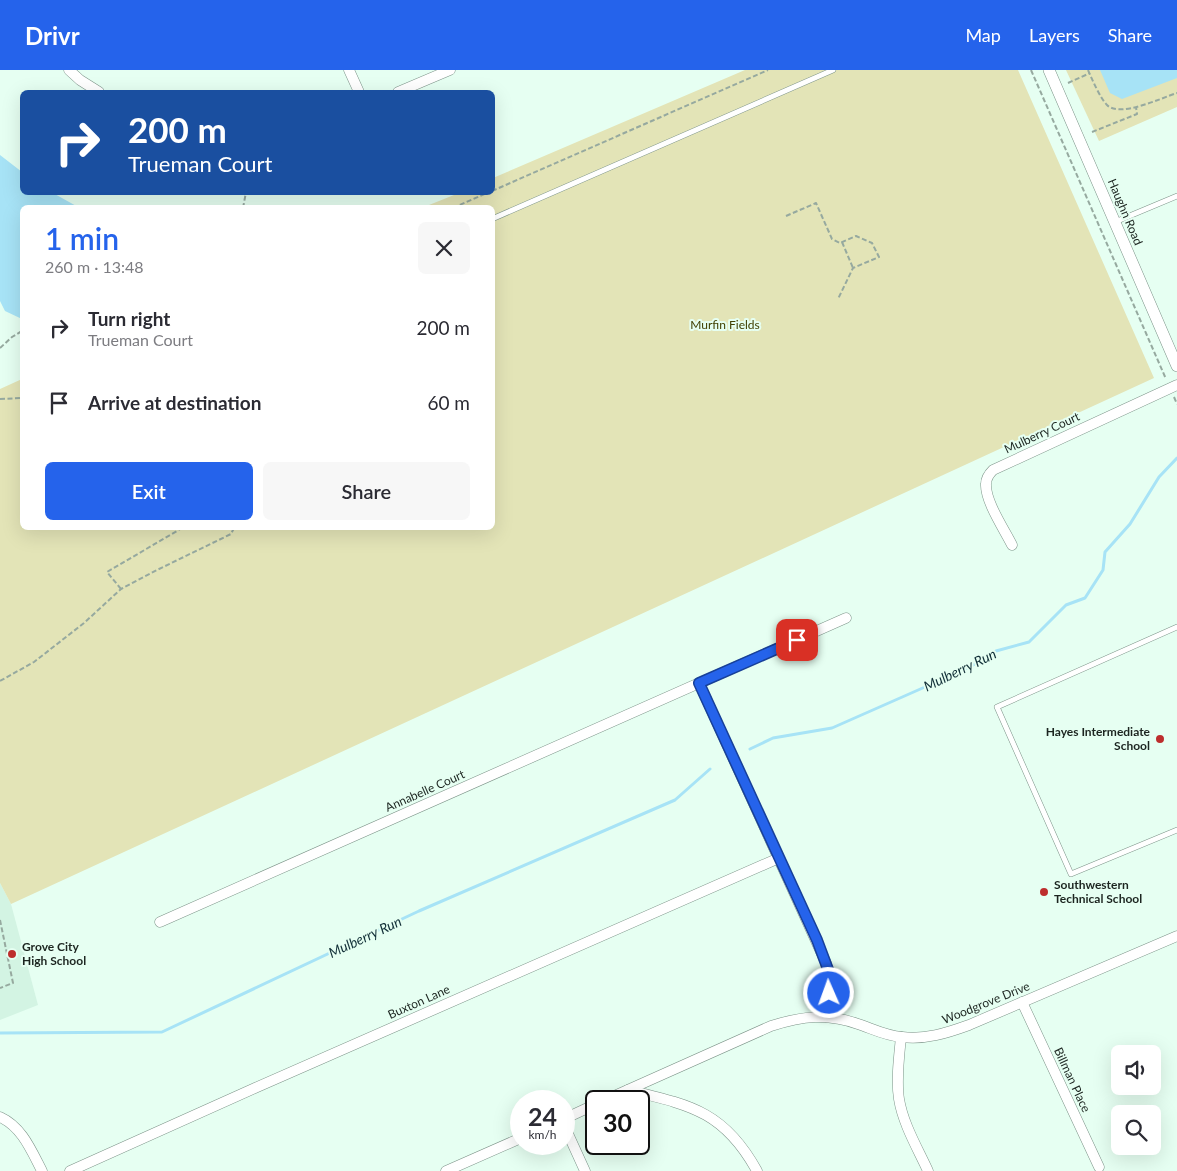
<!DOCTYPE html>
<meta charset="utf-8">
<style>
:root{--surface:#fff;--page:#f7f7f7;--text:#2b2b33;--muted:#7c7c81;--accent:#2563eb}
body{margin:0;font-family:Lato,sans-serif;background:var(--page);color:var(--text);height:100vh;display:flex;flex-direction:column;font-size:19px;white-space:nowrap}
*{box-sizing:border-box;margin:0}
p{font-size:16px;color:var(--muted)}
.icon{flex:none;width:28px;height:28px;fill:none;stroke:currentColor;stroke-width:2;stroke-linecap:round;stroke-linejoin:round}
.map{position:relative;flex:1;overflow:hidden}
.sheet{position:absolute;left:20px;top:135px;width:475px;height:325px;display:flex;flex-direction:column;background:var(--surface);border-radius:8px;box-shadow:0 5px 20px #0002}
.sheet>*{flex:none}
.top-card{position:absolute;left:20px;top:20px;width:475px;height:105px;border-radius:8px;box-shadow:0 5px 20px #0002;background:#1a4fa0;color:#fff;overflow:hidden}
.fabs{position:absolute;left:1111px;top:975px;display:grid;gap:10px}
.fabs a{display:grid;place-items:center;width:50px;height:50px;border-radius:8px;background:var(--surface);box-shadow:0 5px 20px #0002;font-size:25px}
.speed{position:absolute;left:510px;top:1020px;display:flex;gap:10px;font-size:25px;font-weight:700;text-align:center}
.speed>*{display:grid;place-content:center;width:65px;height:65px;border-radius:50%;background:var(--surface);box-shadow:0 5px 20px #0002;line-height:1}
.speed small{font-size:12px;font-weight:400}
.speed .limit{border:2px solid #111;border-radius:8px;background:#fff;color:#111}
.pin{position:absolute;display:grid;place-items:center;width:42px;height:42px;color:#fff;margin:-21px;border-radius:10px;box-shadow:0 2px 8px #0006}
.me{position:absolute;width:55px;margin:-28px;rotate:358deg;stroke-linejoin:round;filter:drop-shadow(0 0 4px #0008)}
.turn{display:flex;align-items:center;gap:18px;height:105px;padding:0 25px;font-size:22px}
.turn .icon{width:65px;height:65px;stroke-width:2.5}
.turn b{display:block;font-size:35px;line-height:42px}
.round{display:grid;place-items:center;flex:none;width:52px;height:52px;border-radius:8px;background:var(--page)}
.head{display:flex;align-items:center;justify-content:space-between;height:85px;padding:0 25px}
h1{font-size:30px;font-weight:600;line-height:38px;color:var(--accent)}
.action{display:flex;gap:10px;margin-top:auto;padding:10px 25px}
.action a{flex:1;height:58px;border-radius:8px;background:var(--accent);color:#fff;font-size:20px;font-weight:600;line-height:58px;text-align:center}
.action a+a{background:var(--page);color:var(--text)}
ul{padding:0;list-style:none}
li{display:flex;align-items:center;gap:15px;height:75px;padding:0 25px}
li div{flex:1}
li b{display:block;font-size:19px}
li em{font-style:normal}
header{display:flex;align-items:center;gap:30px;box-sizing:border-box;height:70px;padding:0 25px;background:var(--accent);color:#fff}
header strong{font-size:24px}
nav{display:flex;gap:28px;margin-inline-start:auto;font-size:18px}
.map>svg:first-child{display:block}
.built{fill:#d3f4e3}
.green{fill:#e3e4b7}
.water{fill:#a7e3f6}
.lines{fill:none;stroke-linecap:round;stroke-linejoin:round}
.stream{stroke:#a7e3f6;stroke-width:3}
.service-casing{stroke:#7c9388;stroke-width:6}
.minor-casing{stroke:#7c9388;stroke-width:11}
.tertiary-casing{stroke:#7c9388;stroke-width:12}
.path{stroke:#96a99f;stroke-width:2;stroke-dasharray:5 2.5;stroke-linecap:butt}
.service{stroke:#fff;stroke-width:5}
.minor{stroke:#fff;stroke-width:10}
.tertiary{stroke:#fff;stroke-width:11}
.route-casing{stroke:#184099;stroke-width:12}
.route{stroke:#2563eb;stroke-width:9}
.poi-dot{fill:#bd2e2d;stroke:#e6fff2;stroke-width:2}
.labels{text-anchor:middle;stroke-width:4;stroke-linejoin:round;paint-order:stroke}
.street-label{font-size:12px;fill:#1c2520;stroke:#e6fff2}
.park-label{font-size:12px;fill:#424204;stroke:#e6fff2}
.poi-label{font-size:12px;font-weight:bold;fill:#1c2520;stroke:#e6fff2;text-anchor:start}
.water-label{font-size:14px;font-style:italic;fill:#112f37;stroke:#e6fff2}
</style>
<header>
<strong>Drivr</strong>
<nav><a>Map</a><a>Layers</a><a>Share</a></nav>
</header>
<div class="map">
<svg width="1177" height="1101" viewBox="0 0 1177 1101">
<rect width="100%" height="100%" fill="#e6fff2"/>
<polygon class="built" points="0,813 11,834 38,935 0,950"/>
<g class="green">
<polygon points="745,0 1018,0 1154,308 11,834 0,813 0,319 22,309 22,458 492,458 492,138 424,137 459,123 492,122 493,108"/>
<polygon points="1066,0 1177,0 1177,37 1099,71"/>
</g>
<g class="water">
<polygon points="1100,0 1177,0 1177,8 1122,29 1110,23"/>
<polygon points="0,85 22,102 22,122 53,123 78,137 22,138 22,249 5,241 0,231"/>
</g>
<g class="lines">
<g class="stream">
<polyline points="750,679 773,668 832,658 968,598 996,581 1029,572 1066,535 1085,528 1103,500 1105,482 1130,454 1159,407 1177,388"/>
<polyline points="0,963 162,962 419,841 675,730 710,699"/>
</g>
<g class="service-casing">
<g id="service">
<polyline points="492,149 833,0"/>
<polyline points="1115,152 1177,126"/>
<polyline points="1177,557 997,637 1071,804 1177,760"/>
</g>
</g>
<g class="minor-casing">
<g id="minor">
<polyline points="69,0 80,10 99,22"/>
<polyline points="349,0 359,22"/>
<polyline points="398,22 450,0"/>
<path d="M1012 475C1004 459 985 431 986 414 986 408 989 404 993 400L1177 315"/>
<polyline points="699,613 826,893 829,913 826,947"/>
<polyline points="160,852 846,548"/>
<polyline points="1022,932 1099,1097"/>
<path d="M901 967C899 987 896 1010 899 1029 903 1054 918 1079 928 1101"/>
<path d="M628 1020C690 1035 724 1041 757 1101"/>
<path d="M603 1031 771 956C803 946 827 943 858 954 873 959 886 966 902 967 925 970 947 963 969 955L1177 866"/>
<path d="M0 1047C22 1057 31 1080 42 1101"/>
<polyline points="564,1049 596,1034"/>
<polyline points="564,1055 585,1101"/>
<polyline points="70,1101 255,1018 779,788"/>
<polyline points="446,1101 521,1068"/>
</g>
</g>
<g class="tertiary-casing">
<polyline id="tertiary" points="1049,0 1177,296"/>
</g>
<g class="path">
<polyline points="1031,0 1166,309"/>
<path d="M1088 0C1092 9 1100 28 1107 35 1120 48 1161 28 1177 23"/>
<polyline points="1068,13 1090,3"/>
<polyline points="1092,62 1137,44 1136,37"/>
<polyline points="492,121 768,0"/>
<polyline points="243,138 246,122"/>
<polyline points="453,138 489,122"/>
<polyline points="786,146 816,133 832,169 840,173 856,166 872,173 879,187 853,198 838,229"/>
<polyline points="842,172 853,198"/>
<polyline points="0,278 12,267 22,261"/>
<polyline points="1174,327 1177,334"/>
<polyline points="0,329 22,328"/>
<polyline points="121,519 107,502 182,458"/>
<polyline points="0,611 34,592 84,553 121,519 157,500 231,464 234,458"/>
<polyline points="0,850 13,913 0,918"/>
</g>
<use href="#service" class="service"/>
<use href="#minor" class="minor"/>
<use href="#tertiary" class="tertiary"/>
</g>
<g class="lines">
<g class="route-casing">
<polyline id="route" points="797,570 699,613 817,870 829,902 829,923"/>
</g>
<use href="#route" class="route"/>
</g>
<g class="poi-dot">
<circle cx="1160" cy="669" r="5"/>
<circle cx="1044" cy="822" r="5"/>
<circle cx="12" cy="884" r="5"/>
</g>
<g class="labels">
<g class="street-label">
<text transform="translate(1125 142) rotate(67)" y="4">Haughn Road</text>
<text transform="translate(1042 363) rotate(-25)" y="4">Mulberry Court</text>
<text transform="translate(425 721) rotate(-24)" y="4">Annabelle Court</text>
<text transform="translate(419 932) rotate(-24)" y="4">Buxton Lane</text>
<text transform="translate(986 933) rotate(-22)" y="4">Woodgrove Drive</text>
<text transform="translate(1072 1010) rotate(65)" y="4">Billman Place</text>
</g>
<g class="park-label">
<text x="725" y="259">Murfin Fields</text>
</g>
<g class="poi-label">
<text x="1150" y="666" text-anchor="end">Hayes Intermediate<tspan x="1150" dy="14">School</tspan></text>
<text x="1054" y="819">Southwestern<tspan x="1054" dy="14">Technical School</tspan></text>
<text x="22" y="881">Grove City<tspan x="22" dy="14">High School</tspan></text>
</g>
<g class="water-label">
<text transform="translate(960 600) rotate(-26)" y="5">Mulberry Run</text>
<text transform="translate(365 867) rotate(-25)" y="5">Mulberry Run</text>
</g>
</g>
</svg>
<div class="fabs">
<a><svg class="icon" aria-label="sound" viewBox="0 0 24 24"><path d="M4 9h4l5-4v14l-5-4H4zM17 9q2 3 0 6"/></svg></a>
<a><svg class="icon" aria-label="search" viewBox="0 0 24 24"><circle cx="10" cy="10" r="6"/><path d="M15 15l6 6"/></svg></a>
</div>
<div class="speed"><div>24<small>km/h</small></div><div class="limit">30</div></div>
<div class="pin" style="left:797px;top:570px;background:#d93025"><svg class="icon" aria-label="arrive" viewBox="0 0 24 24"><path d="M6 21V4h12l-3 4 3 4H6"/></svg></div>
<svg class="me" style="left:829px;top:923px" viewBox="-20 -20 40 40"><circle r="17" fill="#2563eb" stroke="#fff" stroke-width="3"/><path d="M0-11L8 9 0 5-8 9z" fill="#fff"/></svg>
<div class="top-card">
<div class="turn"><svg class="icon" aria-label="right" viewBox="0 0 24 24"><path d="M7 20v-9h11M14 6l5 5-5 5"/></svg><div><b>200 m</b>Trueman Court</div></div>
</div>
<section class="sheet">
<div class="head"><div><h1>1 min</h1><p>260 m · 13:48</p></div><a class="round"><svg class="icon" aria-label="close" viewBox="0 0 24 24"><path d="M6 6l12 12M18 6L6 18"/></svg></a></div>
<ul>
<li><svg class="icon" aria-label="right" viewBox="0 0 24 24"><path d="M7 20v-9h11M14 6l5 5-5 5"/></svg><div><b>Turn right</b><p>Trueman Court</p></div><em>200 m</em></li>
<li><svg class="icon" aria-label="arrive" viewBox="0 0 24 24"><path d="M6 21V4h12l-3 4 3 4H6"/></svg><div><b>Arrive at destination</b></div><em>60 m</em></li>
</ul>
<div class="action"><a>Exit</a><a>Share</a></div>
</section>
</div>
